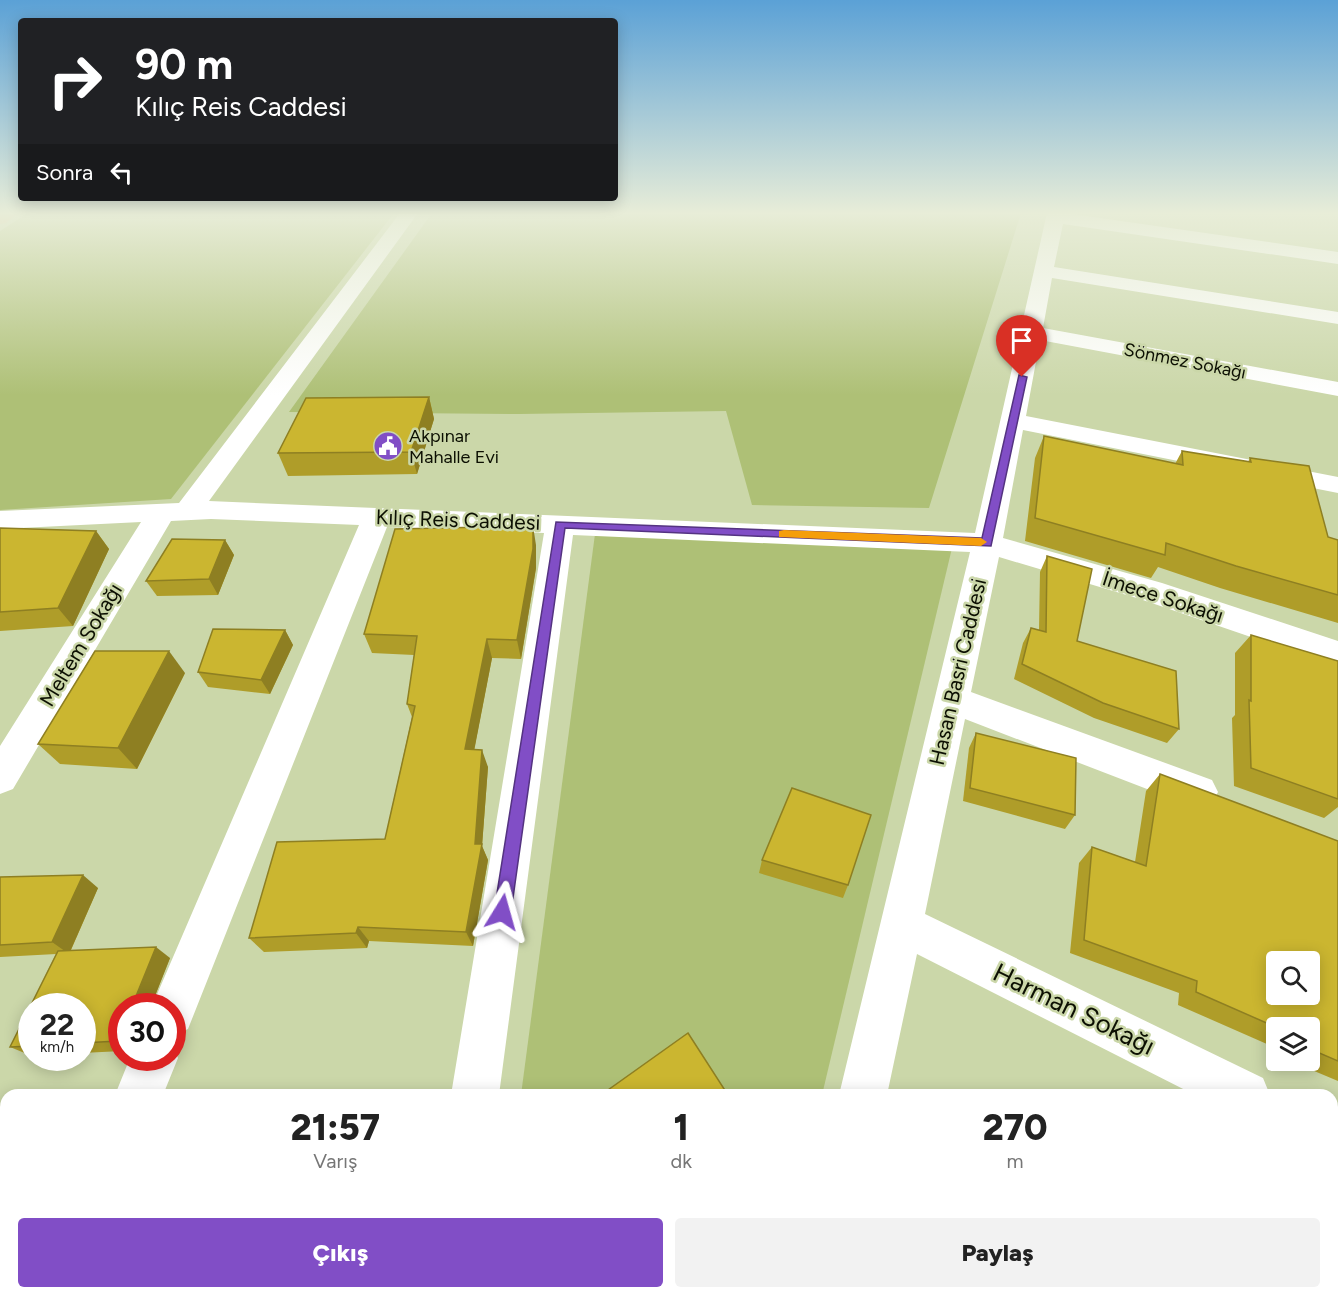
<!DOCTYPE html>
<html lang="tr">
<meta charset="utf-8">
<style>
:root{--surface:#fff;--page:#f2f2f2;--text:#222;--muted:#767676;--accent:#814ec6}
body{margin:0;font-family:Figtree,sans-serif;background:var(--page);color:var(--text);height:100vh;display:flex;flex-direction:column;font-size:22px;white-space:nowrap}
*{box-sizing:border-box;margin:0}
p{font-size:20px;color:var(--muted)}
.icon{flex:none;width:33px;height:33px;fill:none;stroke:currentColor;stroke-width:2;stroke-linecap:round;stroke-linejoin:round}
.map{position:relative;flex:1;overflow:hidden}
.drawer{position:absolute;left:0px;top:1089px;width:1338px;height:210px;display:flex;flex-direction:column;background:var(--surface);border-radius:18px 18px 0 0;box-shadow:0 3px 15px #0003}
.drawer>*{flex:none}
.banner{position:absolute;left:18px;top:18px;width:600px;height:183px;border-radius:6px;box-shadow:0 3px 15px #0003;background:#202124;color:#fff;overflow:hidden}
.controls{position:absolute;left:1266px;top:951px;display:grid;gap:12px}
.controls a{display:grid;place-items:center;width:54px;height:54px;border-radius:6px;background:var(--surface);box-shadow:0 3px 15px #0003;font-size:30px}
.speed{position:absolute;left:18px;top:993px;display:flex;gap:12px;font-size:30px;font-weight:700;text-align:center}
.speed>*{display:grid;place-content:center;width:78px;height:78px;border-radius:50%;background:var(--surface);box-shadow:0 3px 15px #0003;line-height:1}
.speed small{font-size:15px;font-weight:400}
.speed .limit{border:9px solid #d22;background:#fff;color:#111}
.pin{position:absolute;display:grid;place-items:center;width:51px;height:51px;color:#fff;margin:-62px -26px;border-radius:50% 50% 50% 0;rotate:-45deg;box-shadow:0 0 6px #0007}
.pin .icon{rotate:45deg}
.me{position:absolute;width:66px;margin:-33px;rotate:8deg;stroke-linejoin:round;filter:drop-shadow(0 0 4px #0008)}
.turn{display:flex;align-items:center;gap:21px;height:126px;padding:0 18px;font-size:27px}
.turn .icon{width:78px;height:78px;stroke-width:2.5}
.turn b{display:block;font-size:42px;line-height:51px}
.then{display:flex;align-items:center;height:57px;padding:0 18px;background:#0003;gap:12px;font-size:22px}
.eta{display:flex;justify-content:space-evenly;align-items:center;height:102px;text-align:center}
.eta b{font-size:36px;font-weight:800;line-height:42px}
.primary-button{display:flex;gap:12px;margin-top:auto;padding:12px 18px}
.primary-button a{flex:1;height:69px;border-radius:6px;background:var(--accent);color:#fff;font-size:24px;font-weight:800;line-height:69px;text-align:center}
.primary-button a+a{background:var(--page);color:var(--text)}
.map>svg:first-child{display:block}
.green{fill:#aec076}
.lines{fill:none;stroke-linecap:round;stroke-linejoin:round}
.minor{fill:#fff;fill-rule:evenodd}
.major{fill:#e8b587;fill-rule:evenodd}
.wall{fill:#af9d29}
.shaded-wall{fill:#8e7f22}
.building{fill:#cbb630;stroke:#8e7f22;stroke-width:1.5;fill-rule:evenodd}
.route{fill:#814ec6;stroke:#543381;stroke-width:1.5}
.slow{fill:#f59e0b}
.labels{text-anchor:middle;stroke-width:5;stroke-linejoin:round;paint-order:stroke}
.far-street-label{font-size:18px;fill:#0c0f02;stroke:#cbd7a9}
.far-poi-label{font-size:18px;fill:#0c0f02;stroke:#cbd7a9;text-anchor:start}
.street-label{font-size:21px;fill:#0c0f02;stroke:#cbd7a9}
.near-street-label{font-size:26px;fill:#0c0f02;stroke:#cbd7a9}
</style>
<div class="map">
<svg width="1338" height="1299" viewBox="0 0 1338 1299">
<rect width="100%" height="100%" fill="#cbd7a9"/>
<g class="green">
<polygon points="28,213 394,213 171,499 0,510 0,231"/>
<polygon points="432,213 1021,213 929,508 752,505 726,411 519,414 289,412"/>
<polygon points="595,534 952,548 822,1095 521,1095"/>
<polygon points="495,1293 776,1293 774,1299 494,1299"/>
</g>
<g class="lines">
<g class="minor">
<polygon points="400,213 418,213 209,501 975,533 1047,213 1065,213 1338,252 1338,264 1063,224 1054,267 1338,312 1338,324 1052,278 1043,328 1338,382 1338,396 1040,340 1026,416 1338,477 1338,493 1023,430 1003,538 1162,583 1338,641 1338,667 1140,599 999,557 971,692 1212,780 1218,792 1212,804 1199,809 965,719 925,914 1263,1078 1270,1095 1195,1095 917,954 887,1095 839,1095 970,552 573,535 499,1095 451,1095 544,533 387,527 188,1029 172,1036 172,1006 152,1006 359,525 211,519 171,521 13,789 0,794 0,746 141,522 0,529 0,511 179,503"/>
<polygon points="172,1045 178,1058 163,1095 115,1095 130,1058 172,1058"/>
<polygon points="1332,1112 1338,1114 1338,1165 1332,1163"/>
<polygon points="29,1293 85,1293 83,1299 27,1299"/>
<polygon points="418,1293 474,1293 473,1299 417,1299"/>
<polygon points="790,1293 846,1293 845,1299 789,1299"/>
</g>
<polygon class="major" points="0,213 18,213 6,223 0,224"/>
</g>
<g class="wall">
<polygon points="429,397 434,419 417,474 288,476 278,453"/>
<polygon points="1044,436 1175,464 1182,451 1248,462 1250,458 1328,537 1338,540 1338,623 1220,588 1158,567 1151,578 1025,541 1035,458"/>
<polygon points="0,528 96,531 109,549 73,626 0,631"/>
<polygon points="225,540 234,555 218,595 157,596 146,581"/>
<polygon points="536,545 536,568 521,659 492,658 474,750 488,767 482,846 488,860 473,946 369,941 367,948 264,952 249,938 385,839 412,717 407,704 414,655 372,653 364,634"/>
<polygon points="1047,556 1077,641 1179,729 1167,743 1094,718 1014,679 1023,643 1031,628 1039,630 1040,572"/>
<polygon points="285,630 293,645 270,694 208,687 198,672"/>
<polygon points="1251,635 1338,661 1338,807 1324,818 1234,786 1232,718 1235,715 1235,653"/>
<polygon points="185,673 137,769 60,764 38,744"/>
<polygon points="976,733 1075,815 1065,829 963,801 969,748"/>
<polygon points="1160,774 1338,841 1338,1081 1288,1060 1310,1060 1310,1028 1276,1028 1276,1056 1274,1055 1274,1047 1178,1005 1179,993 1070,953 1079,863 1092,847 1135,862 1146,791"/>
<polygon points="762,860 848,885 843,898 759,873"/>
<polygon points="0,877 98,888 71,950 170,958 151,1006 122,1006 122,1051 82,1053 82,1006 32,1006 32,1056 10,1047 56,954 0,957"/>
<polygon points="1026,1293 1332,1293 1338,1299 1026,1299"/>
</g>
<g class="shaded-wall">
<polygon points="429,397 434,419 417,474 411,452"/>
<polygon points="533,526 536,545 536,568 521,659 517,640"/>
<polygon points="96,531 109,549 73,626 58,608"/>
<polygon points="225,540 234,555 218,595 209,579"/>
<polygon points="285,630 293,645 270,694 261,680"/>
<polygon points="487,639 492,658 471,767 465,749"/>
<polygon points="169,651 185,673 137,769 118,748"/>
<polygon points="482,750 488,767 482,846 488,860 473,946 466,932 475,844"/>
<polygon points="83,875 98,888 69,954 52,942"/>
<polygon points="358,927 369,941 367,948 356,933"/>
<polygon points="156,947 170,958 151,1006 132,1006"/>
<polygon points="122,1032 122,1043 118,1041"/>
<polygon points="6,1271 6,1293 27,1293 25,1299 0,1298 0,1285"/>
<polygon points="242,1293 265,1293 263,1299 240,1299"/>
<polygon points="394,1293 409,1293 408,1299 393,1299"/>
<polygon points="692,1293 695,1293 688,1299 685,1299"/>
</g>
<g class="building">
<polygon points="429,397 411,452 278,453 306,398"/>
<polygon points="1044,436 1183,465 1182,451 1251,462 1250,458 1309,466 1328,537 1338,540 1338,595 1236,566 1166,543 1165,555 1035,518"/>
<polygon points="533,526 533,549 517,640 487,639 465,749 482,750 475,844 482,844 466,932 358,927 356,933 249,938 277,842 385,839 415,706 407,704 417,636 364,634 395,529"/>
<polygon points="0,528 96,531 58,608 0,612"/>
<polygon points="172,539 225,540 209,579 146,581"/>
<polygon points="1047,556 1092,569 1077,641 1176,671 1179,729 1103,703 1022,664 1031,628 1046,632"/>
<polygon points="213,629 285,630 261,680 198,672"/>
<polygon points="1251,635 1338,661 1338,799 1251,768 1249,700 1251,701"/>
<polygon points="95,651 169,651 118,748 38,744"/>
<polygon points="976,733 1076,758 1075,815 970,788"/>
<path d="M1160 774 1338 841V1061L1310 1049V1028H1278L1196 992 1197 981 1084 940 1092 847 1146 866ZM1276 962H1310V994H1276Z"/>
<polygon points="792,788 871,815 848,885 762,860"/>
<polygon points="83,875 52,942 0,945 0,877"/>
<polygon points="156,947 132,1006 122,1006 122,1032 118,1041 82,1043 82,1006 32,1006 32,1046 10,1047 58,951"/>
<polygon points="688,1033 728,1095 601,1095"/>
<polygon points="1332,1180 1338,1183 1338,1299 1042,1299 1043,1293 1332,1293"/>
<polygon points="0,1200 6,1200 6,1271 0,1285"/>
<polygon points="112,1293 242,1293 240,1299 109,1299"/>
<polygon points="296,1293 394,1293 393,1299 294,1299"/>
<polygon points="600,1293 692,1293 685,1299 603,1299"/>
</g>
<linearGradient id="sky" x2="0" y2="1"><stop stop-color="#5ba1d6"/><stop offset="0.54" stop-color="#e8edd8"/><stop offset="1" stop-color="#e8edd8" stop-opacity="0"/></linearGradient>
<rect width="1338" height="395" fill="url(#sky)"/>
<polygon class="route" points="1019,375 1027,377 991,546 565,528 511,912 509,918 502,921 496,918 494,912 556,522 982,538"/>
<polygon class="slow" points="784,530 981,538 987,542 981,546 779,537 779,531"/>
<defs>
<g id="civic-disc" transform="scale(1.5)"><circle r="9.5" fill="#814ec6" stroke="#cbd7a9"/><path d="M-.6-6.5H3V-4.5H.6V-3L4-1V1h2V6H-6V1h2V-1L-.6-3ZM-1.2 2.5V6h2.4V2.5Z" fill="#fff"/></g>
</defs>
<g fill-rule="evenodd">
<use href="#civic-disc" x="388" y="446"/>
</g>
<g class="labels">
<g class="far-street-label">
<text transform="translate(1185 361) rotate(11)" y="6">Sönmez Sokağı</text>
</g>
<g class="far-poi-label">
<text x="409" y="442">Akpınar<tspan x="409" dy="21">Mahalle Evi</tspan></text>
</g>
<g class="street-label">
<text transform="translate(458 520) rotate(2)" y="7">Kılıç Reis Caddesi</text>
<text transform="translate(1163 597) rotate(18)" y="7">İmece Sokağı</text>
<text transform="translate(81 645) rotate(-59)" y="7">Meltem Sokağı</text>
<text transform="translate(958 672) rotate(-77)" y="7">Hasan Basri Caddesi</text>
</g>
<g class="near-street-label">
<text transform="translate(1074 1009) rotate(26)" y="9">Harman Sokağı</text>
</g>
</g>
</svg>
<div class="controls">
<a><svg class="icon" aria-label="search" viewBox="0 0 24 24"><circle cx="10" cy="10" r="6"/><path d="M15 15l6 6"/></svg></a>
<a><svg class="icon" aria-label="layers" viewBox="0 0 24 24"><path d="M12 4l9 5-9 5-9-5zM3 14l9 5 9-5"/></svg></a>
</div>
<div class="speed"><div>22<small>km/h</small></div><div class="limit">30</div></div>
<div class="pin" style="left:1022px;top:377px;background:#d93025"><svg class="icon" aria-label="arrive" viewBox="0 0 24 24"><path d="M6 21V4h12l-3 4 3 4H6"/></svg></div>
<svg class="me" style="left:502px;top:912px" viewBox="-20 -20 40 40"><path d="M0-17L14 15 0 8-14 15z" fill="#814ec6" stroke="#fff" stroke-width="4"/></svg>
<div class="banner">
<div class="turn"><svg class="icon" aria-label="right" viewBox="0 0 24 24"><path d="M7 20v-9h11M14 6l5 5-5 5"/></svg><div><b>90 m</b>Kılıç Reis Caddesi</div></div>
<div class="then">Sonra<svg class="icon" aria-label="left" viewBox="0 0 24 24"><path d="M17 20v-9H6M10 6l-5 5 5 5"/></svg></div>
</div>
<section class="drawer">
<div class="eta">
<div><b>21:57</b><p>Varış</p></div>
<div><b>1</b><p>dk</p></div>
<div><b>270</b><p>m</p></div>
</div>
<div class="primary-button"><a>Çıkış</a><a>Paylaş</a></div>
</section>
</div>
